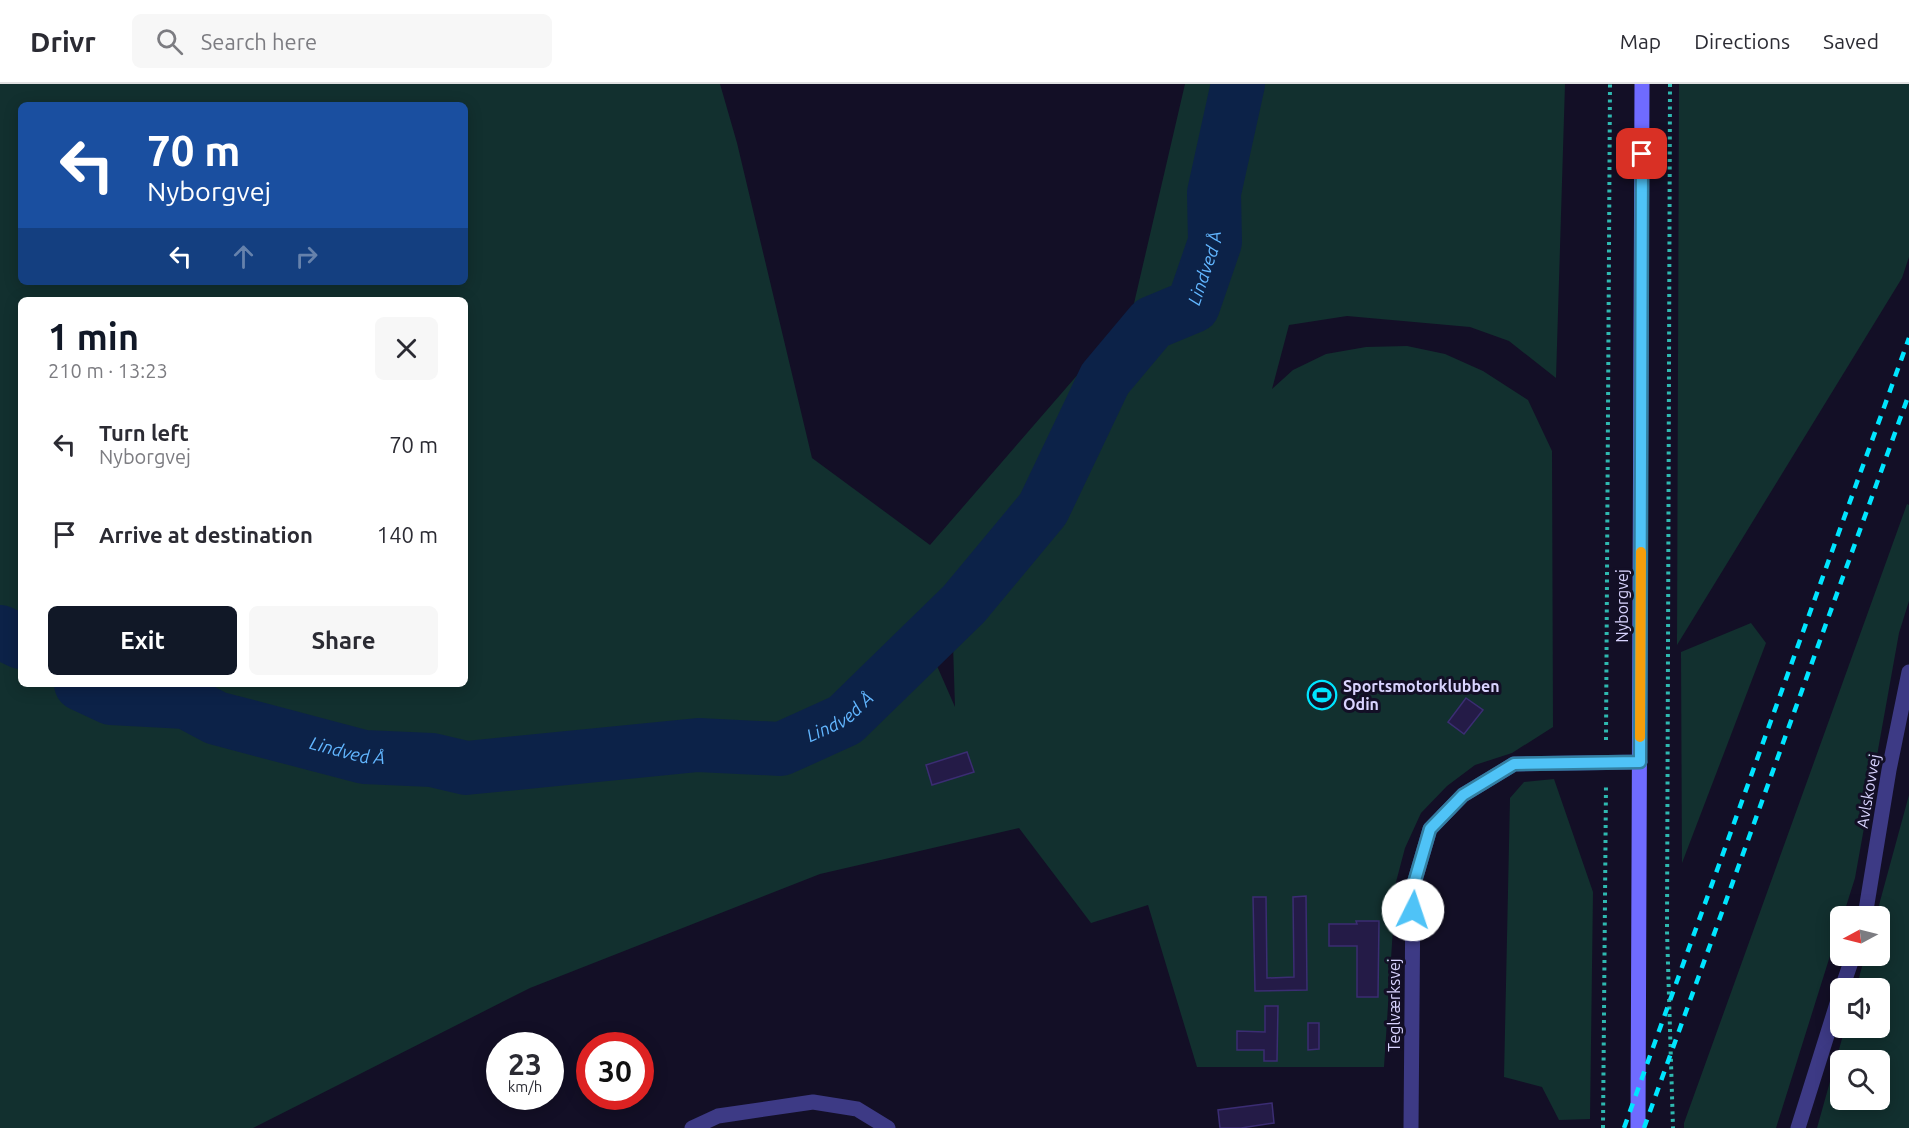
<!DOCTYPE html>
<meta charset="utf-8">
<style>
:root{--surface:#fff;--page:#f7f7f7;--text:#2b2b33;--muted:#7c7c81;--line:#e1e1e2;--accent:#111827}
body{margin:0;font-family:Ubuntu,sans-serif;background:var(--page);color:var(--text);height:100vh;display:flex;flex-direction:column;font-size:22px;white-space:nowrap}
*{box-sizing:border-box;margin:0}
p{font-size:20px;color:var(--muted)}
.icon{flex:none;width:33px;height:33px;fill:none;stroke:currentColor;stroke-width:2;stroke-linecap:round;stroke-linejoin:round}
.map{position:relative;flex:1;overflow:hidden}
.sheet{position:absolute;left:18px;top:213px;width:450px;height:390px;display:flex;flex-direction:column;background:var(--surface);border-radius:9px;box-shadow:0 3px 15px #0003}
.sheet>*{flex:none}
.guide{position:absolute;left:18px;top:18px;width:450px;height:183px;border-radius:9px;box-shadow:0 3px 15px #0003;background:#1a4fa0;color:#fff;overflow:hidden}
.needle{width:39px;rotate:263deg}
.controls{position:absolute;left:1830px;top:822px;display:grid;gap:12px}
.controls a{display:grid;place-items:center;width:60px;height:60px;border-radius:9px;background:var(--surface);box-shadow:0 3px 15px #0003;font-size:30px}
.speed{position:absolute;left:486px;top:948px;display:flex;gap:12px;font-size:30px;font-weight:700;text-align:center}
.speed>*{display:grid;place-content:center;width:78px;height:78px;border-radius:50%;background:var(--surface);box-shadow:0 3px 15px #0003;line-height:1}
.speed small{font-size:15px;font-weight:400}
.speed .limit{border:9px solid #d22;background:#fff;color:#111}
.pin{position:absolute;display:grid;place-items:center;width:51px;height:51px;color:#fff;margin:-26px;border-radius:12px;box-shadow:0 3px 9px #0006}
.me{position:absolute;width:66px;margin:-33px;rotate:4deg;stroke-linejoin:round;filter:drop-shadow(0 0 4px #0008)}
.turn{display:flex;align-items:center;gap:21px;height:126px;padding:0 30px;font-size:27px}
.turn .icon{width:78px;height:78px;stroke-width:2.5}
.turn b{display:block;font-size:42px;line-height:51px}
.lanes{display:flex;align-items:center;height:57px;padding:0 30px;background:#0003;justify-content:center;gap:30px;direction:ltr}
.lanes .off{opacity:.35}
.round{display:grid;place-items:center;flex:none;width:63px;height:63px;border-radius:9px;background:var(--page)}
.summary{display:flex;align-items:center;justify-content:space-between;height:102px;padding:0 30px}
h1{font-size:36px;font-weight:700;line-height:45px;color:var(--accent)}
.primary-button{display:flex;gap:12px;margin-top:auto;padding:12px 30px}
.primary-button a{flex:1;height:69px;border-radius:9px;background:var(--accent);color:#fff;font-size:24px;font-weight:700;line-height:69px;text-align:center}
.primary-button a+a{background:var(--page);color:var(--text)}
ul{padding:0;list-style:none}
li{display:flex;align-items:center;gap:18px;height:90px;padding:0 30px}
li div{flex:1}
li b{display:block;font-size:22px}
li em{font-style:normal}
header{display:flex;align-items:center;gap:36px;box-sizing:border-box;height:84px;padding:0 30px;background:var(--surface);border-bottom:2px solid var(--line)}
header strong{font-size:28px}
nav{display:flex;gap:33px;margin-inline-start:auto;font-size:21px}
.search{width:420px;height:54px;background:var(--page);display:flex;align-items:center;gap:15px;box-sizing:border-box;padding:0 21px;border-radius:9px;color:var(--muted);font-size:22px}
.map>svg:first-child{display:block}
.green{fill:#12302f;fill-rule:evenodd}
.lines{fill:none;stroke-linecap:round;stroke-linejoin:round}
.river{stroke:#0c2248;stroke-width:54}
.building{fill:#241b47;stroke:#3b2d73;stroke-width:1.5}
.path{stroke:#2fb8b0;stroke-width:4;stroke-dasharray:3 4.5;stroke-linecap:butt}
.service{stroke:#3d3a85;stroke-width:15}
.minor{stroke:#3d3a85;stroke-width:15}
.secondary{stroke:#6f6bff;stroke-width:15}
.rail{stroke:#00e5ff;stroke-width:4.5;stroke-dasharray:9 8;stroke-linecap:butt}
.route-casing{stroke:#337fa1;stroke-width:15}
.route{stroke:#4fc3f7;stroke-width:10}
.slow{stroke:#f59e0b;stroke-width:10}
.labels{text-anchor:middle;stroke-width:6;stroke-linejoin:round;paint-order:stroke}
.street-label{font-size:16px;fill:#d9d4ff;stroke:#130f26}
.poi-label{font-size:16px;font-weight:bold;fill:#d9d4ff;stroke:#130f26;text-anchor:start}
.water-label{font-size:18px;font-style:italic;fill:#62b6ff;stroke:#130f26}
</style>
<header>
<strong>Drivr</strong>
<div class="search"><svg class="icon" aria-label="search" viewBox="0 0 24 24"><circle cx="10" cy="10" r="6"/><path d="M15 15l6 6"/></svg>Search here</div>
<nav><a>Map</a><a>Directions</a><a>Saved</a></nav>
</header>
<div class="map">
<svg width="1909" height="1044" viewBox="0 0 1909 1044">
<rect width="100%" height="100%" fill="#130f26"/>
<g class="green">
<path d="M0 0H720L737 59 812 374 930 461 1132 228 1185 0H1565L1556 294 1509 257 1470 243 1347 232 1289 241 1272 305 1293 286 1326 270 1366 263 1407 262 1445 270 1483 287 1528 316 1552 367 1553 643 1512 669 1475 681 1447 702 1421 729 1405 764 1396 798 1384 983H1197L1148 821 1091 839 1019 744 820 790 530 904 253 1044H0ZM21 21H465V198H21ZM21 216H465V600H21ZM951 498 955 623 916 534Z"/>
<polygon points="1679,0 1909,0 1909,173 1902,194 1677,561"/>
<polygon points="1907,420 1909,421 1909,517 1899,549 1855,794 1843,832 1840,832 1840,840 1776,1044 1684,1044 1684,1039"/>
<polygon points="1751,539 1766,559 1682,779 1681,568"/>
<polygon points="1554,695 1593,808 1590,1035 1559,1036 1542,1003 1504,993 1510,714 1524,698"/>
<path d="M1909 711V1044H1817L1845 944H1880V904H1856L1865 872H1880V832H1876ZM1840 976H1880V1016H1840Z"/>
</g>
<g class="lines">
<g class="river">
<polyline points="0,548 21,558"/>
<path id="s1" d="M81 600 111 614 186 618 216 634 364 673 432 676 466 684 698 661 781 665 845 636 964 520 1043 425 1105 295 1152 239 1193 222 1215 158 1214 109 1238 0"/>
</g>
</g>
<g class="building">
<polygon points="1466,614 1483,626 1464,650 1448,638"/>
<polygon points="967,668 974,688 932,701 926,681"/>
<polygon points="1306,812 1307,906 1255,907 1253,813 1266,813 1267,894 1294,893 1293,813"/>
<polygon points="1356,837 1379,837 1378,913 1357,913 1357,862 1329,862 1329,840 1357,840"/>
<polygon points="1265,922 1278,922 1277,977 1264,977 1264,966 1237,966 1237,947 1265,948"/>
<polygon points="1308,939 1319,939 1319,965 1308,966"/>
<polygon points="1272,1019 1274,1039 1241,1044 1220,1044 1218,1026"/>
</g>
<g class="lines">
<g class="path">
<polyline points="1670,0 1667,847 1673,1044"/>
<polyline points="1606,656 1610,0"/>
<polyline points="1603,1044 1606,700"/>
</g>
<polyline class="service" points="692,1044 718,1032 813,1018 857,1025 888,1044"/>
<g class="minor">
<polyline points="1865,832 1889,686 1909,588"/>
<polyline points="1842,904 1853,872"/>
<polyline points="1411,1044 1413,803 1430,745 1463,711 1514,680 1640,678"/>
<polyline points="1798,1044 1840,910"/>
</g>
<polyline class="secondary" points="1638,1044 1642,0"/>
<g class="rail">
<polyline points="1624,1044 1909,254"/>
<polyline points="1644,1044 1909,310"/>
</g>
</g>
<g class="lines">
<g class="route-casing">
<polyline id="route" points="1413,826 1413,803 1430,745 1463,711 1514,680 1640,678 1642,70"/>
</g>
<use href="#route" class="route"/>
<polyline class="slow" points="1640,653 1641,468"/>
</g>
<defs>
<g id="stadium-ring" transform="scale(1.5)"><circle r="9.5" fill="#130f26" stroke="#00e5ff" stroke-width="1.5"/><path d="M0-5a6.5 5 0 1 0 0 10a6.5 5 0 1 0 0-10ZM-3.5-1.8h7v3.6h-7Z" fill="#00e5ff"/></g>
</defs>
<g fill-rule="evenodd">
<use href="#stadium-ring" x="1322" y="611"/>
</g>
<g class="labels">
<g class="street-label">
<text transform="translate(1622 522) rotate(-90)" y="6">Nyborgvej</text>
<text transform="translate(1868 707) rotate(-80)" y="6">Avlskovvej</text>
<text transform="translate(1394 921) rotate(-90)" y="6">Teglværksvej</text>
</g>
<g class="poi-label">
<text x="1343" y="608">Sportsmotorklubben<tspan x="1343" dy="18">Odin</tspan></text>
</g>
<g class="water-label">
<text dy="6" stroke="none"><textPath href="#s1" startOffset="1376">Lindved Å</textPath></text>
<text dy="6" stroke="none"><textPath href="#s1" startOffset="782">Lindved Å</textPath></text>
<text dy="6" stroke="none"><textPath href="#s1" startOffset="278">Lindved Å</textPath></text>
</g>
</g>
</svg>
<div class="controls">
<a><svg class="needle" viewBox="-14 -14 28 28"><path d="M0-13l5 13h-10z" fill="#e53935"/><path d="M0 13l5-13h-10z" fill="#7c7c81"/></svg></a>
<a><svg class="icon" aria-label="sound" viewBox="0 0 24 24"><path d="M4 9h4l5-4v14l-5-4H4zM17 9q2 3 0 6"/></svg></a>
<a><svg class="icon" aria-label="search" viewBox="0 0 24 24"><circle cx="10" cy="10" r="6"/><path d="M15 15l6 6"/></svg></a>
</div>
<div class="speed"><div>23<small>km/h</small></div><div class="limit">30</div></div>
<div class="pin" style="left:1642px;top:70px;background:#d93025"><svg class="icon" aria-label="arrive" viewBox="0 0 24 24"><path d="M6 21V4h12l-3 4 3 4H6"/></svg></div>
<svg class="me" style="left:1413px;top:826px" viewBox="-20 -20 40 40"><circle r="19" fill="#fff"/><path d="M0-13L10 11 0 6-10 11z" fill="#4fc3f7"/></svg>
<div class="guide">
<div class="turn"><svg class="icon" aria-label="left" viewBox="0 0 24 24"><path d="M17 20v-9H6M10 6l-5 5 5 5"/></svg><div><b>70 m</b>Nyborgvej</div></div>
<div class="lanes"><svg class="icon" aria-label="left" viewBox="0 0 24 24"><path d="M17 20v-9H6M10 6l-5 5 5 5"/></svg><svg class="icon off" aria-label="ahead" viewBox="0 0 24 24"><path d="M12 20V5M6 11l6-6 6 6"/></svg><svg class="icon off" aria-label="right" viewBox="0 0 24 24"><path d="M7 20v-9h11M14 6l5 5-5 5"/></svg></div>
</div>
<section class="sheet">
<div class="summary"><div><h1>1 min</h1><p>210 m · 13:23</p></div><a class="round"><svg class="icon" aria-label="close" viewBox="0 0 24 24"><path d="M6 6l12 12M18 6L6 18"/></svg></a></div>
<ul>
<li><svg class="icon" aria-label="left" viewBox="0 0 24 24"><path d="M17 20v-9H6M10 6l-5 5 5 5"/></svg><div><b>Turn left</b><p>Nyborgvej</p></div><em>70 m</em></li>
<li><svg class="icon" aria-label="arrive" viewBox="0 0 24 24"><path d="M6 21V4h12l-3 4 3 4H6"/></svg><div><b>Arrive at destination</b></div><em>140 m</em></li>
</ul>
<div class="primary-button"><a>Exit</a><a>Share</a></div>
</section>
</div>
